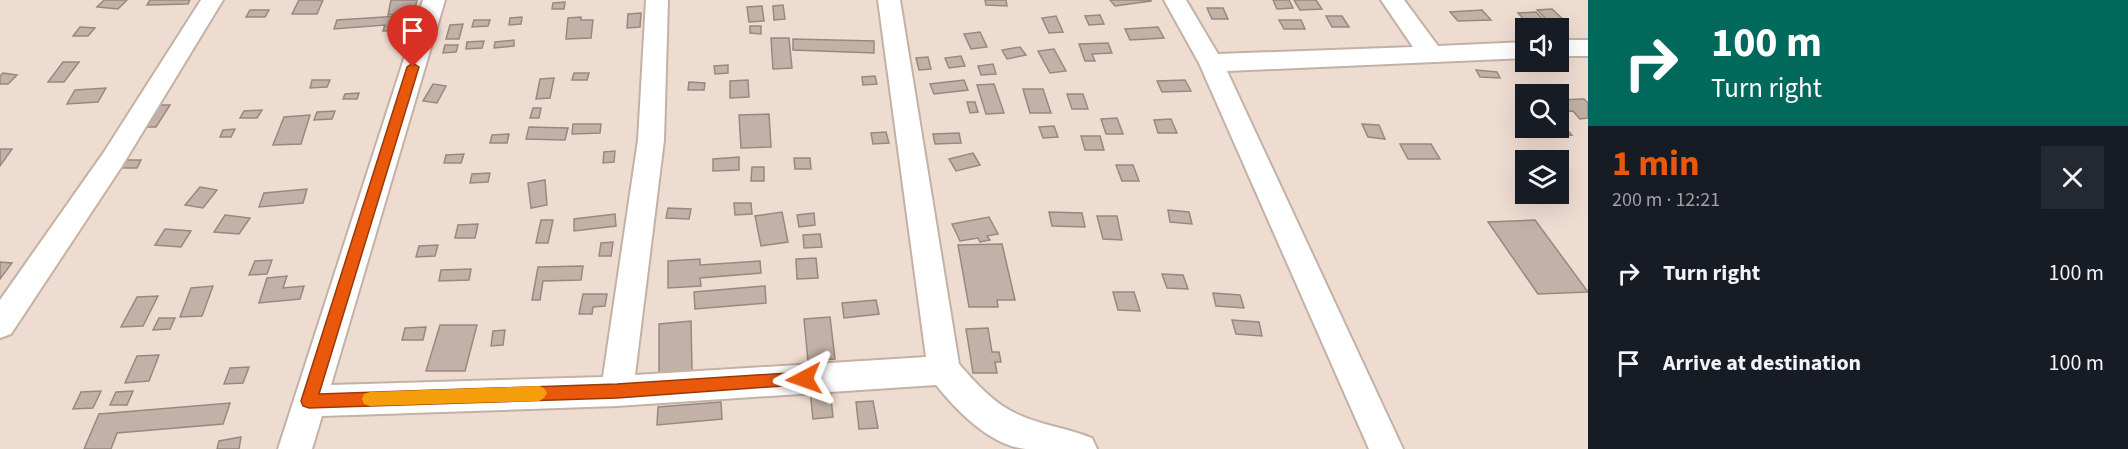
<!DOCTYPE html>
<meta charset="utf-8">
<style>
:root{--surface:#171b24;--page:#242831;--text:#f1f3f6;--muted:#9ea1a6;--accent:#ea580c}
body{margin:0;font-family:"Source Sans 3",sans-serif;background:var(--page);color:var(--text);height:100vh;display:flex;flex-direction:column;font-size:22px;white-space:nowrap}
*{box-sizing:border-box;margin:0}
p{font-size:20px;color:var(--muted)}
.icon{flex:none;width:33px;height:33px;fill:none;stroke:currentColor;stroke-width:2;stroke-linecap:round;stroke-linejoin:round}
.map{position:relative;flex:1;overflow:hidden}
.details{display:flex;flex-direction:column;background:var(--surface);width:540px}
.details>*{flex:none}
.hud{background:#00695c;color:#fff;overflow:hidden}
.buttons{position:absolute;left:1515px;top:18px;display:grid;gap:12px}
.buttons a{display:grid;place-items:center;width:54px;height:54px;border-radius:0px;background:var(--surface);box-shadow:0 6px 24px #0002;font-size:30px}
.pin{position:absolute;display:grid;place-items:center;width:51px;height:51px;color:#fff;margin:-62px -26px;border-radius:50% 50% 50% 0;rotate:-45deg;box-shadow:0 0 6px #0007}
.pin .icon{rotate:45deg}
.me{position:absolute;width:66px;margin:-33px;rotate:266deg;stroke-linejoin:round;filter:drop-shadow(0 0 4px #0008)}
.turn{display:flex;align-items:center;gap:21px;height:126px;padding:0 24px;font-size:27px}
.turn .icon{width:78px;height:78px;stroke-width:2.5}
.turn b{display:block;font-size:42px;line-height:51px}
.round{display:grid;place-items:center;flex:none;width:63px;height:63px;border-radius:0px;background:var(--page)}
.overview{display:flex;align-items:center;justify-content:space-between;height:102px;padding:0 24px}
h1{font-size:36px;font-weight:700;line-height:45px;color:var(--accent)}
ul{padding:0;list-style:none}
li{display:flex;align-items:center;gap:18px;height:90px;padding:0 24px}
li div{flex:1}
li b{display:block;font-size:22px}
li em{font-style:normal}
main{display:flex;flex:1;min-height:0}
.map>svg:first-child{display:block}
.building{fill:#c3b1a7;stroke:#98887d;stroke-width:1.5}
.lines{fill:none;stroke-linecap:round;stroke-linejoin:round}
.minor-casing{stroke:#c3b1a6;stroke-width:4}
.minor{fill:#fff;fill-rule:evenodd}
.route{fill:#ea580c;stroke:#983908;stroke-width:1.5}
.slow{fill:#f59e0b}
</style>
<main>
<div class="map">
<svg width="1588" height="449" viewBox="0 0 1588 449">
<rect width="100%" height="100%" fill="#efdcd1"/>
<g class="building">
<polygon points="104,0 127,0 118,9 97,7"/>
<polygon points="150,0 190,0 188,4 147,5"/>
<polygon points="299,0 323,0 317,14 292,14"/>
<polygon points="391,0 417,0 414,13 388,15"/>
<polygon points="985,0 1006,0 1007,6 986,5"/>
<polygon points="1110,0 1151,0 1151,1 1115,6"/>
<polygon points="1273,0 1289,0 1293,8 1277,9"/>
<polygon points="1294,0 1316,0 1322,9 1300,10"/>
<polygon points="565,2 564,9 552,9 553,3"/>
<polygon points="783,5 785,19 774,20 773,6"/>
<polygon points="762,6 764,21 749,22 747,7"/>
<polygon points="1207,8 1223,8 1228,19 1212,19"/>
<polygon points="1552,9 1564,20 1548,21 1537,10"/>
<polygon points="250,10 269,10 265,17 246,17"/>
<polygon points="1482,10 1491,20 1458,21 1450,12"/>
<polygon points="1536,12 1551,28 1532,28 1518,13"/>
<polygon points="641,13 640,27 627,28 628,14"/>
<polygon points="415,15 412,30 383,31 385,25 334,29 337,20"/>
<polygon points="1100,15 1104,24 1089,25 1085,16"/>
<polygon points="1056,16 1063,32 1049,33 1042,18"/>
<polygon points="1326,16 1342,16 1349,27 1332,27"/>
<polygon points="522,17 521,24 509,25 510,18"/>
<polygon points="581,17 581,20 593,20 591,38 566,39 568,18"/>
<polygon points="474,20 490,20 488,26 472,27"/>
<polygon points="1279,20 1301,20 1305,29 1284,29"/>
<polygon points="463,24 459,39 446,39 450,25"/>
<polygon points="750,26 761,26 761,34 750,33"/>
<polygon points="80,27 95,28 88,36 73,36"/>
<polygon points="1158,27 1164,38 1130,40 1125,29"/>
<polygon points="980,32 987,47 971,49 964,34"/>
<polygon points="771,38 789,38 792,68 773,69"/>
<polygon points="793,39 874,41 874,53 793,50"/>
<polygon points="514,40 514,46 494,48 495,42"/>
<polygon points="484,41 482,48 466,49 467,42"/>
<polygon points="1108,43 1112,53 1092,54 1095,61 1085,61 1079,44"/>
<polygon points="445,45 458,45 456,52 443,53"/>
<polygon points="1020,47 1026,55 1007,59 1002,50"/>
<polygon points="1054,49 1066,71 1050,73 1038,51"/>
<polygon points="961,56 965,66 949,68 945,58"/>
<polygon points="928,57 931,69 919,70 916,58"/>
<polygon points="63,62 79,62 64,82 48,82"/>
<polygon points="993,64 996,74 981,75 978,66"/>
<polygon points="728,65 728,73 715,74 714,66"/>
<polygon points="1476,70 1497,72 1500,78 1480,77"/>
<polygon points="3,73 17,75 8,84 0,84 0,76"/>
<polygon points="574,73 589,73 587,80 572,80"/>
<polygon points="875,76 877,84 863,85 862,77"/>
<polygon points="554,78 550,98 536,99 540,79"/>
<polygon points="312,80 330,80 327,87 310,88"/>
<polygon points="748,80 749,97 730,98 730,81"/>
<polygon points="964,80 968,90 934,94 930,84"/>
<polygon points="1185,80 1191,91 1162,92 1157,81"/>
<polygon points="689,82 705,83 704,90 688,90"/>
<polygon points="433,84 446,86 437,103 423,101"/>
<polygon points="994,84 1004,113 986,114 977,85"/>
<polygon points="106,88 98,102 67,104 75,90"/>
<polygon points="1023,89 1043,89 1051,113 1030,113"/>
<polygon points="359,93 357,99 343,99 345,94"/>
<polygon points="1067,94 1083,94 1088,109 1072,109"/>
<polygon points="1584,99 1588,103 1588,118 1580,119 1573,111 1558,112 1558,100"/>
<polygon points="967,102 975,102 978,112 970,113"/>
<polygon points="153,105 170,105 156,127 139,127"/>
<polygon points="533,108 541,108 539,118 530,118"/>
<polygon points="262,110 257,118 240,118 244,111"/>
<polygon points="335,111 332,119 314,120 317,112"/>
<polygon points="769,114 771,147 741,148 739,115"/>
<polygon points="310,115 301,144 273,145 284,117"/>
<polygon points="1117,118 1123,134 1106,134 1101,119"/>
<polygon points="1171,119 1177,133 1158,133 1154,120"/>
<polygon points="1558,120 1572,135 1559,136 1552,128 1558,128"/>
<polygon points="573,124 601,124 600,133 572,134"/>
<polygon points="1362,124 1379,125 1385,139 1368,137"/>
<polygon points="1054,126 1058,137 1043,138 1039,127"/>
<polygon points="529,127 568,128 565,140 526,139"/>
<polygon points="235,129 231,137 220,137 223,130"/>
<polygon points="886,132 889,143 873,144 871,133"/>
<polygon points="959,133 961,143 935,144 933,134"/>
<polygon points="509,134 507,143 490,143 492,135"/>
<polygon points="1081,136 1100,136 1104,150 1085,150"/>
<polygon points="1400,144 1431,144 1440,159 1408,159"/>
<polygon points="0,149 12,149 0,166"/>
<polygon points="615,151 614,162 603,163 604,152"/>
<polygon points="973,153 980,165 956,171 949,159"/>
<polygon points="464,154 461,163 444,163 446,155"/>
<polygon points="739,157 739,170 713,171 713,159"/>
<polygon points="794,158 810,158 811,169 795,169"/>
<polygon points="125,160 141,160 137,168 120,168"/>
<polygon points="1116,165 1133,165 1139,181 1122,181"/>
<polygon points="752,167 764,167 764,181 751,181"/>
<polygon points="490,173 488,182 470,183 472,174"/>
<polygon points="545,180 547,205 531,208 528,183"/>
<polygon points="200,187 217,190 203,208 185,205"/>
<polygon points="307,189 303,203 259,207 264,193"/>
<polygon points="734,203 751,203 752,214 735,215"/>
<polygon points="668,208 691,209 689,219 666,218"/>
<polygon points="1168,210 1189,212 1192,224 1170,222"/>
<polygon points="782,212 788,242 761,246 755,216"/>
<polygon points="1049,212 1082,213 1085,227 1052,226"/>
<polygon points="814,213 815,225 799,227 797,215"/>
<polygon points="615,214 616,226 574,231 574,219"/>
<polygon points="225,215 250,218 239,234 214,232"/>
<polygon points="1097,216 1117,216 1122,240 1103,239"/>
<polygon points="989,217 998,234 987,236 990,240 980,242 978,238 960,241 952,224"/>
<polygon points="541,220 553,220 548,243 536,243"/>
<polygon points="1535,220 1588,292 1538,294 1488,222"/>
<polygon points="478,224 475,238 455,238 458,225"/>
<polygon points="165,229 191,231 181,247 155,245"/>
<polygon points="820,234 822,247 804,248 803,235"/>
<polygon points="613,242 611,256 599,256 601,243"/>
<polygon points="1002,244 1015,300 997,300 998,307 969,307 958,245"/>
<polygon points="438,245 435,256 416,257 419,246"/>
<polygon points="816,258 818,278 797,279 796,259"/>
<polygon points="700,259 700,265 760,261 761,273 700,278 701,286 668,288 668,261"/>
<polygon points="272,260 267,274 249,275 255,261"/>
<polygon points="0,262 12,263 0,279"/>
<polygon points="583,266 581,280 543,281 540,300 532,300 538,267"/>
<polygon points="471,269 469,280 439,281 441,270"/>
<polygon points="1162,274 1183,275 1188,289 1167,288"/>
<polygon points="287,276 283,288 304,286 300,299 259,303 267,278"/>
<polygon points="213,286 202,316 180,317 191,288"/>
<polygon points="765,286 766,303 695,309 694,292"/>
<polygon points="1113,292 1134,292 1140,311 1118,310"/>
<polygon points="1213,293 1240,295 1244,308 1216,306"/>
<polygon points="583,294 607,294 605,306 593,307 592,314 579,314"/>
<polygon points="158,296 143,326 121,327 137,297"/>
<polygon points="876,300 879,314 844,318 842,303"/>
<polygon points="830,317 835,359 808,361 804,319"/>
<polygon points="159,318 175,318 170,329 153,330"/>
<polygon points="1232,320 1259,322 1262,336 1236,334"/>
<polygon points="691,321 692,371 659,374 659,324"/>
<polygon points="440,325 477,325 465,371 426,371"/>
<polygon points="426,327 423,340 402,340 405,328"/>
<polygon points="988,328 992,352 999,352 1001,362 995,362 997,373 973,373 966,329"/>
<polygon points="505,330 503,345 491,346 493,331"/>
<polygon points="159,355 149,381 125,383 137,356"/>
<polygon points="249,367 243,383 224,384 230,368"/>
<polygon points="830,390 833,417 813,419 810,391"/>
<polygon points="101,391 93,408 73,409 81,392"/>
<polygon points="133,391 127,405 110,405 116,392"/>
<polygon points="873,401 878,428 859,429 856,402"/>
<polygon points="721,402 722,419 657,425 658,407"/>
<polygon points="230,403 223,424 117,433 111,449 84,449 99,414"/>
<polygon points="241,437 239,449 217,449 219,441"/>
</g>
<g class="lines">
<g class="minor-casing">
<g id="minor">
<polygon points="201,0 223,0 122,166 11,334 0,338 0,300 104,152"/>
<path d="M423 0H445L331 385 603 377 638 140 646 0H668L664 140 635 375 926 357 878 0H900L959 364C978 386 997 407 1024 417 1046 426 1070 429 1092 438L1097 449C1074 449 1050 449 1026 449 991 446 957 411 936 385L617 406 322 416 312 449H278Z"/>
<polygon points="1164,0 1186,0 1218,54 1413,47 1381,0 1404,0 1438,46 1526,42 1526,58 1227,71 1403,449 1369,449 1199,63"/>
<rect x="1558" y="40" width="30" height="16"/>
</g>
</g>
<use href="#minor" class="minor"/>
</g>
<polygon class="route" points="413,63 419,67 319,394 617,384 804,372 809,374 812,379 809,384 617,398 309,408 303,406 301,401 407,67"/>
<polygon class="slow" points="539,386 544,388 547,393 544,398 539,401 370,406 364,404 362,399 364,394 370,392"/>
</svg>
<div class="buttons">
<a><svg class="icon" aria-label="sound" viewBox="0 0 24 24"><path d="M4 9h4l5-4v14l-5-4H4zM17 9q2 3 0 6"/></svg></a>
<a><svg class="icon" aria-label="search" viewBox="0 0 24 24"><circle cx="10" cy="10" r="6"/><path d="M15 15l6 6"/></svg></a>
<a><svg class="icon" aria-label="layers" viewBox="0 0 24 24"><path d="M12 4l9 5-9 5-9-5zM3 14l9 5 9-5"/></svg></a>
</div>
<div class="pin" style="left:413px;top:67px;background:#d93025"><svg class="icon" aria-label="arrive" viewBox="0 0 24 24"><path d="M6 21V4h12l-3 4 3 4H6"/></svg></div>
<svg class="me" style="left:804px;top:379px" viewBox="-20 -20 40 40"><path d="M0-17L14 15 0 8-14 15z" fill="#ea580c" stroke="#fff" stroke-width="4"/></svg>
</div>
<section class="details">
<div class="hud">
<div class="turn"><svg class="icon" aria-label="right" viewBox="0 0 24 24"><path d="M7 20v-9h11M14 6l5 5-5 5"/></svg><div><b>100 m</b>Turn right</div></div>
</div>
<div class="overview"><div><h1>1 min</h1><p>200 m · 12:21</p></div><a class="round"><svg class="icon" aria-label="close" viewBox="0 0 24 24"><path d="M6 6l12 12M18 6L6 18"/></svg></a></div>
<ul>
<li><svg class="icon" aria-label="right" viewBox="0 0 24 24"><path d="M7 20v-9h11M14 6l5 5-5 5"/></svg><div><b>Turn right</b></div><em>100 m</em></li>
<li><svg class="icon" aria-label="arrive" viewBox="0 0 24 24"><path d="M6 21V4h12l-3 4 3 4H6"/></svg><div><b>Arrive at destination</b></div><em>100 m</em></li>
</ul>
</section>
</main>
